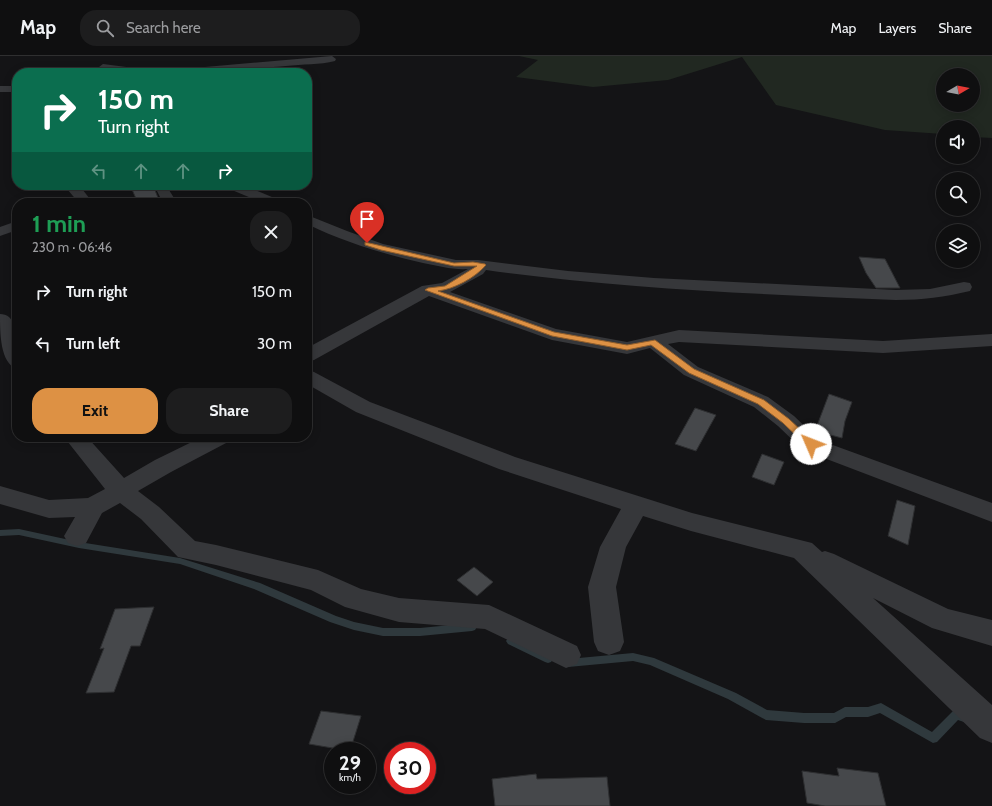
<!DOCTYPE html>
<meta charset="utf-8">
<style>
:root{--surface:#0f0f10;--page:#1d1d1e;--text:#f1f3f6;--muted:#9b9c9f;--line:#2f2f30;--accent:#dd9144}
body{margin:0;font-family:Cabin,sans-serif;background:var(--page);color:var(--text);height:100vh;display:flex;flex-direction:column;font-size:15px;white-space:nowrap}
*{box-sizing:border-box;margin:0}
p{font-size:13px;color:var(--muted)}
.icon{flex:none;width:22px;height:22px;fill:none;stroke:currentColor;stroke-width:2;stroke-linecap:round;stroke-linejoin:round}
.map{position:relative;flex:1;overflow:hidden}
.drawer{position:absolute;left:12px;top:142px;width:300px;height:244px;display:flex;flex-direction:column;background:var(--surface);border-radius:16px;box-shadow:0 2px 10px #0003,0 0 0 1px var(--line)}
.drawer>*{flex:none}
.hud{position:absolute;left:12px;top:12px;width:300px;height:122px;border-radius:16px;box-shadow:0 2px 10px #0003,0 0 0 1px var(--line);background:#0b6e4f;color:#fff;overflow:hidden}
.needle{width:26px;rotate:80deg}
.fabs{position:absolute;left:936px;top:12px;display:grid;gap:8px}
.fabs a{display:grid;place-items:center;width:44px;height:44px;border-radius:50%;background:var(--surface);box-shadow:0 2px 10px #0003,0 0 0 1px var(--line);font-size:20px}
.speed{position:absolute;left:324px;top:686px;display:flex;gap:8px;font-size:20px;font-weight:700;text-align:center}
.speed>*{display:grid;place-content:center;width:52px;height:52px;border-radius:50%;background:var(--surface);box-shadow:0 2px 10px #0003,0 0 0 1px var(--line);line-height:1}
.speed small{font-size:10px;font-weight:400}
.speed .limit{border:6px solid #d22;background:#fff;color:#111}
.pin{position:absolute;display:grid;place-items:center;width:34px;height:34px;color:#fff;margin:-41px -17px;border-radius:50% 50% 50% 0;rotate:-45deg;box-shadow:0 0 4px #0007}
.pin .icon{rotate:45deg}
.me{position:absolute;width:44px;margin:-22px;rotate:314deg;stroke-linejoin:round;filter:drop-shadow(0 0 3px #0008)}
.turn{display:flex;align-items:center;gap:14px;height:84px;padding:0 20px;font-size:18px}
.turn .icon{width:52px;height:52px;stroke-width:2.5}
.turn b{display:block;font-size:28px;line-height:34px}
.lanes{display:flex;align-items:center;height:38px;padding:0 20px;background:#0003;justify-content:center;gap:20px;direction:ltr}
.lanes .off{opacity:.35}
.round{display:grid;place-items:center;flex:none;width:42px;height:42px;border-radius:16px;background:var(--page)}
.summary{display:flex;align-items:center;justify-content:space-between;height:68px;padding:0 20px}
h1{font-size:24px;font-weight:800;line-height:30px;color:#1e9e55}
.cta{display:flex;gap:8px;margin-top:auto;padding:8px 20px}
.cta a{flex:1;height:46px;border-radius:16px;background:var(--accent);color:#111;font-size:16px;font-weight:800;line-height:46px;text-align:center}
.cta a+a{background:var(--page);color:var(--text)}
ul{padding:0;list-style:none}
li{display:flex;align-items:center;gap:12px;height:52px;padding:0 20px}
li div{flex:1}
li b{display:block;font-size:15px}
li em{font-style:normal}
header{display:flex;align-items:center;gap:24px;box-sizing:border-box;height:56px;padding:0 20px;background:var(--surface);border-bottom:1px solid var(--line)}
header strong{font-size:19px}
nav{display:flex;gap:22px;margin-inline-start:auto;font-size:14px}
.search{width:280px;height:36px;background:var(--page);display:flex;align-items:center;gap:10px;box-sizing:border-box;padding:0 14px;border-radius:16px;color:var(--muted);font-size:15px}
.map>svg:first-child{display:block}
.green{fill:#212821;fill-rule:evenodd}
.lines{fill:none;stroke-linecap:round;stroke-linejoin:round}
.stream{fill:#2f393d;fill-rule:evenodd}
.building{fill:#46484b;stroke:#2e2f31}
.street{fill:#36373a;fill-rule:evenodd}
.route{fill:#dd9144;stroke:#905e2c}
</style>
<header>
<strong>Map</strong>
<div class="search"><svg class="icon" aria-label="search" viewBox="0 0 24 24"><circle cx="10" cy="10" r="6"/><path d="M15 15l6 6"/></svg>Search here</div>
<nav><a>Map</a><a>Layers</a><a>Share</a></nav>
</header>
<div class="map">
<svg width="992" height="750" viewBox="0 0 992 750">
<rect width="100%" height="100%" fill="#141416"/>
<path class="green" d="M519 0H992V82L973 81V71H943V78L885 74 776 49 742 1 668 24 593 31 516 21 538 4ZM943 19H973V49H943Z"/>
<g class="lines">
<g class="stream">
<polygon points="19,473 79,486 180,502 260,527 336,560 354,566 383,572 420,572 472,567 475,568 477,571 475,574 472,575 420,580 383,580 354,574 330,566 254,533 180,508 79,492 19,479 0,480 0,474"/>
<polygon points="511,581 551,600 553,603 551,606 548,607 545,606 508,588 506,585 508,582"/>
<polygon points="633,597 654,602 736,637 767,654 804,657 834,657 845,651 868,651 881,647 932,676 953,655 957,653 968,658 969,661 968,664 964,666 958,664 937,686 933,687 880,657 868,661 846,661 835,667 804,667 766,664 728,643 650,609 633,605 568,611 565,610 563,607 565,604 568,603"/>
</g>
</g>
<g class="building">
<polygon points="130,129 153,129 160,147 138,147"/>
<polygon points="859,201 885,203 900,232 876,232 866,217"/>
<polygon points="829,338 852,346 845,365 842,382 815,375"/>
<polygon points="695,352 716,359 696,395 675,388"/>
<polygon points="762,398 784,406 774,429 752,421"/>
<polygon points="897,444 915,450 908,489 888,480"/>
<polygon points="474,511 493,526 477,540 457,524"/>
<polygon points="154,551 140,590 131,590 114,636 86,637 104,592 100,593 115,553"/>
<polygon points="321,655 361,660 350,695 309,688"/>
<polygon points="837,712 878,717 886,750 825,750 807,747 802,715 839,720"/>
<polygon points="536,718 537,723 607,721 610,750 495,750 492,723"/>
</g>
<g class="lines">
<g class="street">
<path d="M332 0 336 3 335 5C320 9 302 8 286 10 259 12 114 26 99 11L103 8 150 14 182 13Z"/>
<rect x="0" y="30" width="17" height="6"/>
<polygon points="67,129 79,129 93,147 79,147 67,133"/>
<polygon points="154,129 166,129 177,147 163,147"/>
<polygon points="226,129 243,129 279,144 281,147 263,147 227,132"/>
<path d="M307 159 347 175 383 188 456 204H478L568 215 654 222 896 234 930 233 964 226 970 227 972 231 970 235C945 241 922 244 896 244 759 238 622 233 486 214L483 218 450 236 556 273 627 286 679 274 883 285 992 278V290L883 297 679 286 668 288 698 311 768 341 794 360 819 384 992 447V466L803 394 778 370 754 351 684 319 650 292 627 298 552 284 429 240 314 304 307 306V292L422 230 442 227 468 213C453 214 438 210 423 207 383 198 344 186 307 168Z"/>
<polygon points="17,165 17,174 0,180 0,171"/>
<path d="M0 258C3 258 7 259 9 261 18 269 17 301 17 313 0 307 0 277 0 258Z"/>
<polygon points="307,314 314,316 370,346 515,401 692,457 812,487 822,496 825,495 834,498 948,553 992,564 992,590 932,572 873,542 992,649 992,687 980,682 794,502 691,475 643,460 626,491 616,531 624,586 620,595 609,599 598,595 594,586 588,531 600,491 621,453 499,413 356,356 307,328"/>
<polygon points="64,381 87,381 124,422 155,404 202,381 231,381 228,386 171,416 138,435 159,451 195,485 216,489 318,514 361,533 399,542 489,549 577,590 581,599 577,608 566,612 485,573 399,566 345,551 311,534 216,509 178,501 141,463 120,447 102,457 86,487 77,490 68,487 64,480 75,461 49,462 0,448 0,430 49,444 88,442 105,433"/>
</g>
</g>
<path class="route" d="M365 186 454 207 473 206 485 208 486 209C475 222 454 233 438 235L554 276 627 289 655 284 694 313 764 344 789 363 816 388 814 391H808L783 367 758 348 689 317 651 289 627 294 552 280 425 234 428 232 445 230 477 210H454L381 194 365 189Z"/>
</svg>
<div class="fabs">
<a><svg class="needle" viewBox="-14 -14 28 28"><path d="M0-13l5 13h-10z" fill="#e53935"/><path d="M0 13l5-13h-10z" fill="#9b9c9f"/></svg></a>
<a><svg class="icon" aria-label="sound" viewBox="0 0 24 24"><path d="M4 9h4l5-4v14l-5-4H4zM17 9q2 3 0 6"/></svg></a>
<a><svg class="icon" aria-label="search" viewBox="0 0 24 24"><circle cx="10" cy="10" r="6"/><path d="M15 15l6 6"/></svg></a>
<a><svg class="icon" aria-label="layers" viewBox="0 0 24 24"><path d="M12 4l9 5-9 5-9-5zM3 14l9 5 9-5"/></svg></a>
</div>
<div class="speed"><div>29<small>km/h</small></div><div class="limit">30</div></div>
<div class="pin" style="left:367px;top:187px;background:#d93025"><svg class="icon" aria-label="arrive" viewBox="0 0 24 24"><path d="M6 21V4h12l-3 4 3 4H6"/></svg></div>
<svg class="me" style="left:811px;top:388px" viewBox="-20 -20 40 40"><circle r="19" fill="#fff"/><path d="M0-13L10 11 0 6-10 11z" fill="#dd9144"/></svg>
<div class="hud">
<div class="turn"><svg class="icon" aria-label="right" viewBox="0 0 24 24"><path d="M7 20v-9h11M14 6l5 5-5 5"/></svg><div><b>150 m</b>Turn right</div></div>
<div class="lanes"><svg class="icon off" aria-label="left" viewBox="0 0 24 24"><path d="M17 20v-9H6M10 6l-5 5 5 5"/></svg><svg class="icon off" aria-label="ahead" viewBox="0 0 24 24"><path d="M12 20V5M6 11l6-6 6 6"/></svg><svg class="icon off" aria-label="ahead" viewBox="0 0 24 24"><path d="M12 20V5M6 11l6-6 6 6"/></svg><svg class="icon" aria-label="right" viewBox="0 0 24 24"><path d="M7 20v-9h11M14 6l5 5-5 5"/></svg></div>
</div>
<section class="drawer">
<div class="summary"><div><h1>1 min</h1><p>230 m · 06:46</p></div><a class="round"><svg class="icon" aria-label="close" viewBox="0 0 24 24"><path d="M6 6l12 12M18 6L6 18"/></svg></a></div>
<ul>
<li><svg class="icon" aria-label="right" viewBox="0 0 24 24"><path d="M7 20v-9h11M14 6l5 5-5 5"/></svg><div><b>Turn right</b></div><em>150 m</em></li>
<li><svg class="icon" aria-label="left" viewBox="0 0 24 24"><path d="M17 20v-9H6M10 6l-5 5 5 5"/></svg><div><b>Turn left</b></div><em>30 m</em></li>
</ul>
<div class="cta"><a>Exit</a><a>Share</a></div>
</section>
</div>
